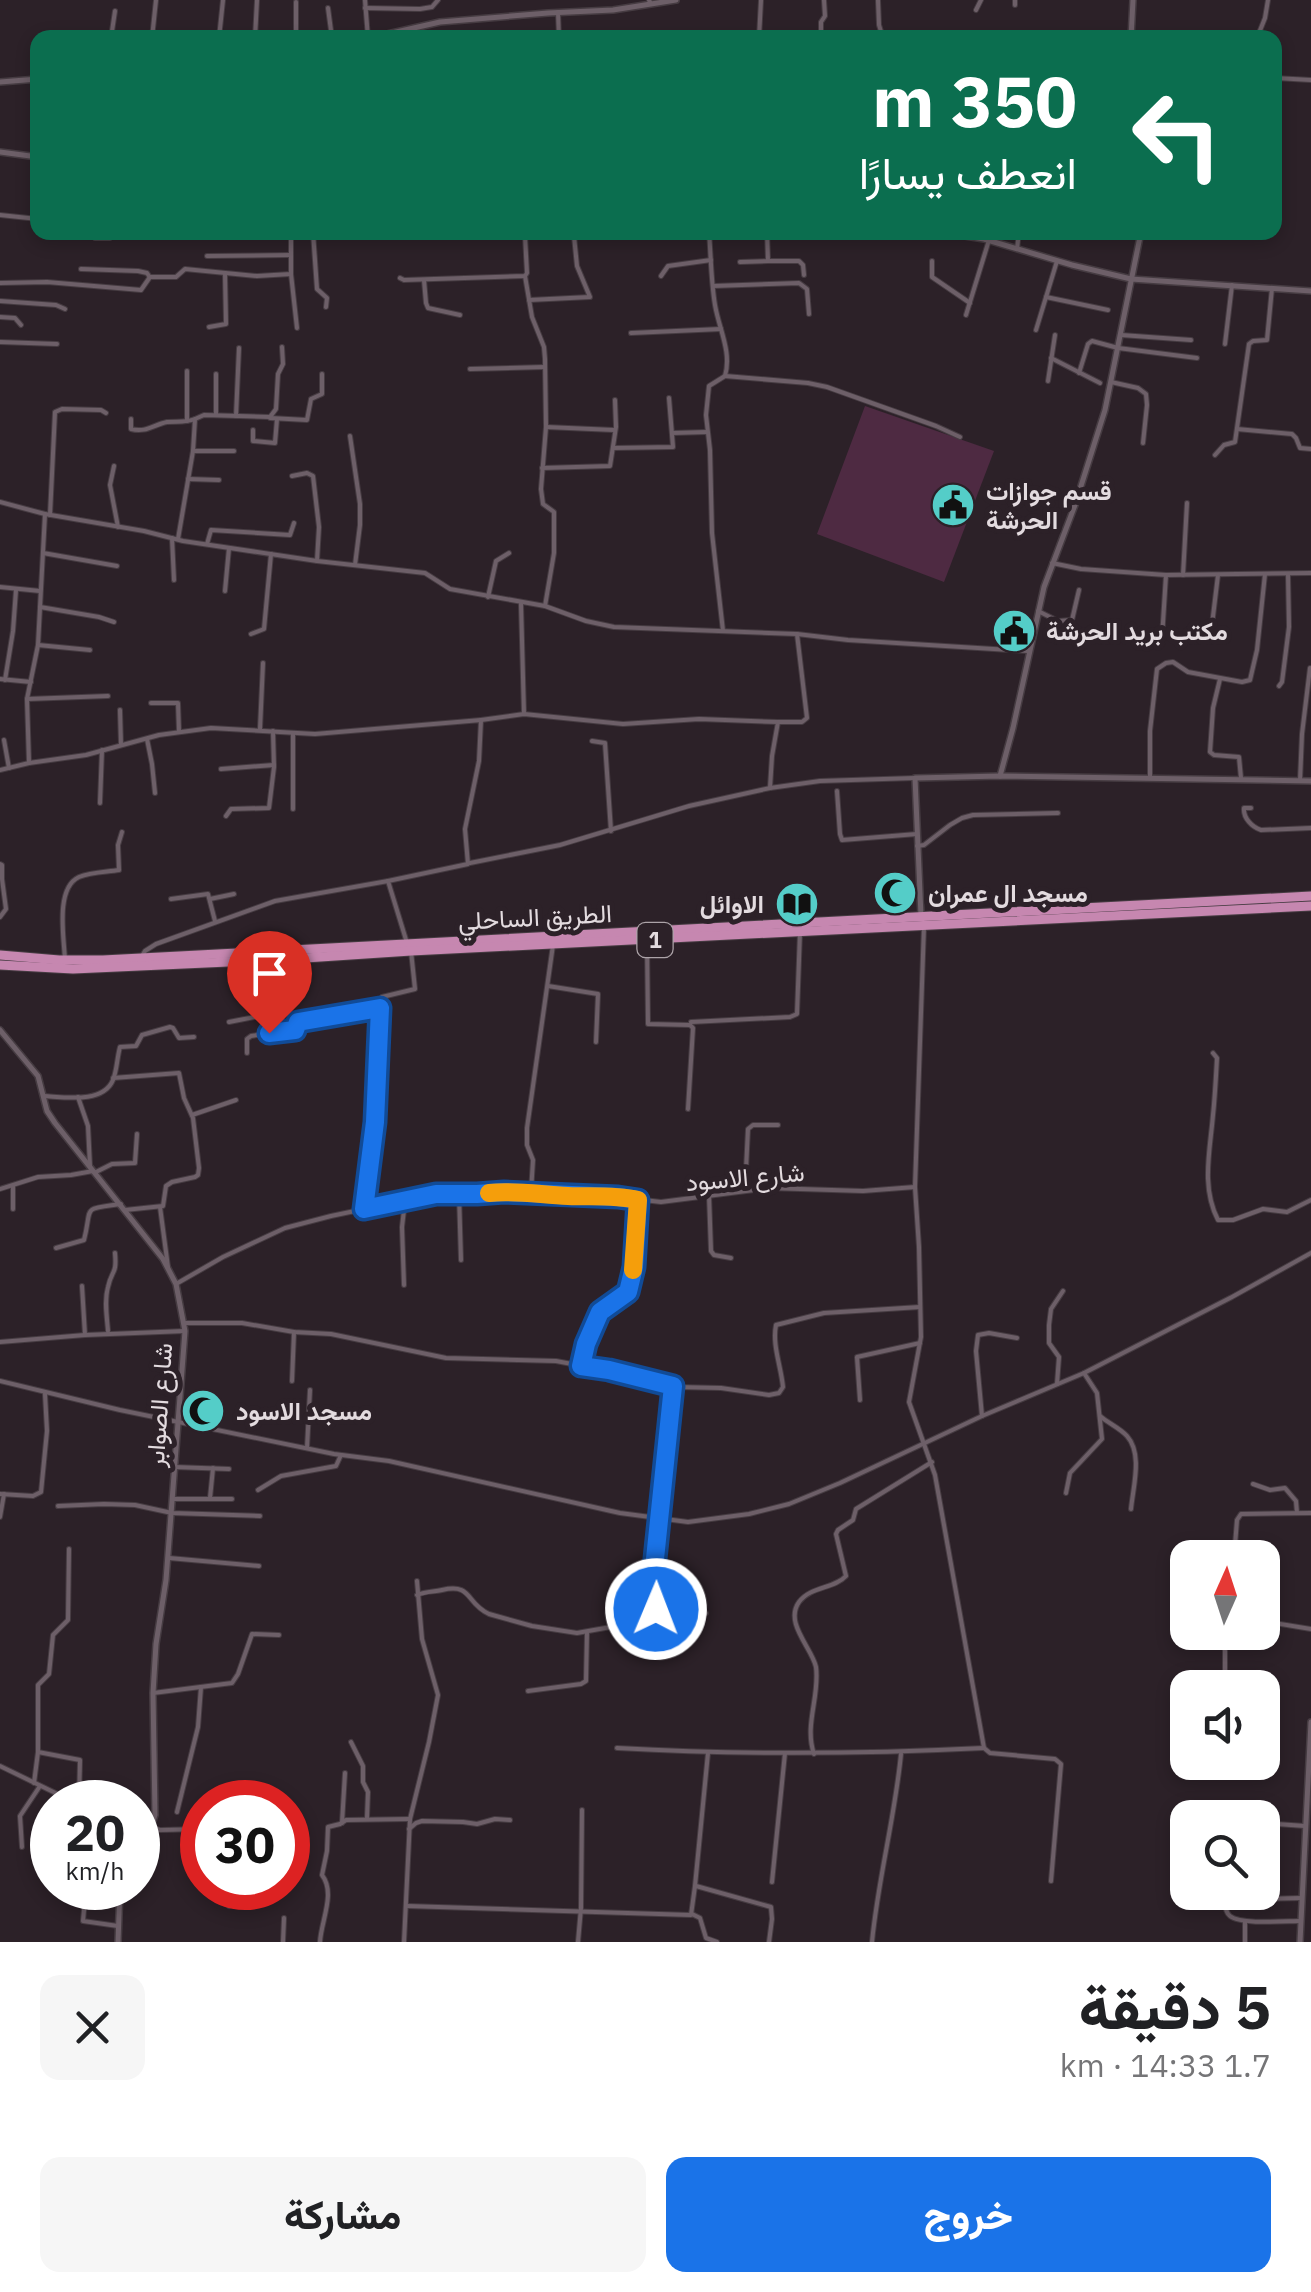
<!DOCTYPE html>
<html lang="ar">
<meta charset="utf-8">
<style>
:root{--surface:#fff;--page:#f6f6f6;--text:#202124;--muted:#757577;--accent:#1a73e8}
body{margin:0;font-family:"IBM Plex Sans",Vazirmatn,sans-serif;background:var(--page);color:var(--text);direction:rtl;height:100vh;display:flex;flex-direction:column;font-size:38px;white-space:nowrap}
*{box-sizing:border-box;margin:0}
p{font-size:32px;color:var(--muted)}
.icon{flex:none;width:55px;height:55px;fill:none;stroke:currentColor;stroke-width:2;stroke-linecap:round;stroke-linejoin:round}
.map{position:relative;height:1942px;overflow:hidden;direction:ltr}
.details{display:flex;flex-direction:column;background:var(--surface);flex:1}
.details>*{flex:none}
.hud{position:absolute;left:30px;top:30px;width:1252px;height:210px;border-radius:20px;box-shadow:0 5px 15px #0003;direction:rtl;background:#0b6e4f;color:#fff;overflow:hidden}
.needle{width:65px;rotate:3deg}
.buttons{position:absolute;left:1170px;top:1540px;display:grid;gap:20px}
.buttons a{display:grid;place-items:center;width:110px;height:110px;border-radius:20px;background:var(--surface);box-shadow:0 5px 15px #0003;font-size:50px}
.speed{position:absolute;left:30px;top:1780px;display:flex;gap:20px;font-size:50px;font-weight:700;text-align:center}
.speed>*{display:grid;place-content:center;width:130px;height:130px;border-radius:50%;background:var(--surface);box-shadow:0 5px 15px #0003;line-height:1}
.speed small{font-size:25px;font-weight:400}
.speed .limit{border:15px solid #d22;background:#fff;color:#111}
.pin{position:absolute;display:grid;place-items:center;width:85px;height:85px;color:#fff;margin:-102px -42px;border-radius:50% 50% 50% 0;rotate:-45deg;box-shadow:0 0 10px #0007}
.pin .icon{rotate:45deg}
.me{position:absolute;width:110px;margin:-55px;rotate:1deg;stroke-linejoin:round;filter:drop-shadow(0 0 8px #0008)}
.turn{display:flex;align-items:center;gap:35px;height:210px;padding:0 40px;font-size:45px}
.turn .icon{width:130px;height:130px;stroke-width:2.5}
.turn b{display:block;font-size:70px;line-height:85px}
.round{display:grid;place-items:center;flex:none;width:105px;height:105px;border-radius:20px;background:var(--page)}
.headline{display:flex;align-items:center;justify-content:space-between;height:170px;padding:0 40px}
h1{font-size:60px;font-weight:800;line-height:75px}
.button{display:flex;gap:20px;margin-top:auto;padding:20px 40px}
.button a{flex:1;height:115px;border-radius:20px;background:var(--accent);color:#fff;font-size:40px;font-weight:800;line-height:115px;text-align:center}
.button a+a{background:var(--page);color:var(--text)}
.map>svg:first-child{display:block}
.green{fill:#4e2a42}
.lines{fill:none;stroke-linecap:round;stroke-linejoin:round}
.minor-casing{stroke:#463c42;stroke-width:6}
.tertiary-casing{stroke:#463c42;stroke-width:8}
.trunk-casing{stroke:#463c42;stroke-width:11}
.minor{stroke:#6d5f68;stroke-width:4}
.tertiary{stroke:#6d5f68;stroke-width:5}
.trunk{stroke:#c687b0;stroke-width:9}
.route-casing{stroke:#114b97;stroke-width:25}
.route{stroke:#1a73e8;stroke-width:18}
.slow{stroke:#f59e0b;stroke-width:18}
.labels{text-anchor:middle;stroke-width:10;stroke-linejoin:round;paint-order:stroke}
.shield{fill:#2c2128;stroke:#aca3a8;stroke-width:2.5}
.shield-label{font-size:22px;font-weight:bold;fill:#e3dbdf}
.poi-label{font-size:25px;font-weight:bold;fill:#e3dbdf;stroke:#2c2128;text-anchor:start}
.street-label{font-size:25px;fill:#e3dbdf;stroke:#2c2128}
</style>
<div class="map">
<svg width="1311" height="1942" viewBox="0 0 1311 1942">
<rect width="100%" height="100%" fill="#2c2128"/>
<polygon class="green" points="865,406 994,451 944,582 817,534"/>
<g class="lines">
<g class="minor-casing">
<g id="minor">
<polyline points="365,0 368,38"/>
<polyline points="649,0 650,2"/>
<polyline points="878,0 879,25 883,38"/>
<polyline points="1015,0 1015,5"/>
<polyline points="296,2 296,38"/>
<polyline points="328,8 332,38"/>
<polyline points="365,8 420,9 432,7 438,0"/>
<polyline points="976,10 981,0"/>
<polyline points="558,12 559,38"/>
<polyline points="111,38 115,11"/>
<polyline points="152,38 156,0"/>
<polyline points="219,38 223,0"/>
<polyline points="255,38 257,0"/>
<polyline points="759,38 761,0"/>
<polyline points="821,38 821,22 825,16 824,0"/>
<polyline points="1257,38 1265,18 1268,0"/>
<polyline points="1275,78 1311,80"/>
<polyline points="0,215 38,219"/>
<polyline points="313,232 317,289 327,298 326,307"/>
<path d="M709 232C711 257 711 281 715 305 719 329 732 352 725 376L709 386 706 415 710 450 712 533 723 631"/>
<polyline points="1182,232 1189,233"/>
<polyline points="181,234 189,232"/>
<polyline points="95,238 110,238 116,232"/>
<polyline points="1017,249 1019,232"/>
<polyline points="207,256 291,255"/>
<polyline points="768,261 799,261 803,265 804,275"/>
<polyline points="932,261 932,277 970,303"/>
<polyline points="740,262 768,261 767,232"/>
<polyline points="81,269 138,271 147,273 149,276"/>
<polyline points="291,274 297,328"/>
<polyline points="525,276 532,317 544,347 545,359 546,427 541,489 543,504 554,512 554,553 545,606"/>
<polyline points="661,276 668,266 711,260"/>
<polyline points="400,278 404,280 525,276 527,273 525,236"/>
<polyline points="424,280 426,303 428,308 460,315"/>
<polyline points="0,283 47,282 141,290 150,277 176,277 185,269 257,276 291,274 291,232"/>
<polyline points="713,286 799,283 807,289 809,314"/>
<polyline points="1046,297 1108,310"/>
<polyline points="529,300 590,297 577,266 574,236"/>
<polyline points="0,301 56,305 65,309"/>
<polyline points="966,315 989,240"/>
<polyline points="0,317 15,318 21,325"/>
<polyline points="209,327 226,324 225,273"/>
<polyline points="1036,330 1057,261"/>
<polyline points="631,333 721,329"/>
<polyline points="1121,335 1191,340"/>
<polyline points="0,342 57,344"/>
<polyline points="1225,344 1232,285"/>
<polyline points="1051,358 1100,383"/>
<polyline points="470,369 545,367"/>
<polyline points="1079,373 1088,344 1092,341 1118,348 1197,358"/>
<polyline points="725,376 808,383 827,387 936,426 960,437"/>
<polyline points="1048,381 1055,335"/>
<polyline points="1111,382 1138,388 1146,394 1147,405 1143,443"/>
<polyline points="216,414 216,374"/>
<polyline points="236,416 239,348"/>
<polyline points="270,418 307,420 311,399 322,394 322,374"/>
<path d="M131 419V429C146 433 153 425 167 422 177 421 185 423 195 419"/>
<polyline points="187,421 187,371"/>
<polyline points="546,427 614,430"/>
<polyline points="1237,429 1292,434 1296,438 1300,448 1311,449"/>
<polyline points="253,430 253,441 275,443 277,419"/>
<polyline points="672,433 707,432"/>
<polyline points="350,436 360,504 360,525 355,565"/>
<polyline points="613,448 673,447 669,398"/>
<polyline points="193,451 234,451"/>
<polyline points="1215,455 1224,445 1235,442 1249,344 1253,341 1267,340 1272,288"/>
<polyline points="114,466 110,485 118,527"/>
<polyline points="542,468 610,466 616,427 615,400"/>
<polyline points="292,476 307,473 313,476 319,527 317,561"/>
<polyline points="188,479 219,480"/>
<polyline points="0,502 45,514 144,531 183,541 317,561 425,573 450,589 545,606 586,621 614,627 797,634 848,640 1028,651"/>
<polyline points="45,514 38,645 27,699 29,763 86,755 159,735 211,728 315,734 481,720 479,761 465,829 468,864 388,881 407,943"/>
<polyline points="50,515 55,412 62,409 101,410 106,413"/>
<polyline points="172,538 174,580"/>
<polyline points="178,539 193,451 195,419 204,415 270,417 276,409 278,374 283,364 282,347"/>
<polyline points="207,544 211,530 290,535 294,523"/>
<polyline points="43,553 117,566"/>
<polyline points="1052,563 1081,569 1166,575 1311,573"/>
<polyline points="1183,575 1187,503"/>
<polyline points="0,587 40,591"/>
<polyline points="225,591 229,548"/>
<polyline points="488,597 496,561 509,553"/>
<polyline points="521,604 524,714"/>
<polyline points="40,607 99,617 114,622"/>
<polyline points="1038,611 1058,621 1072,620 1079,590"/>
<polyline points="251,634 264,629 271,554"/>
<polyline points="1193,636 1211,633 1218,575"/>
<polyline points="1162,638 1166,575"/>
<polyline points="38,645 90,650"/>
<polyline points="0,679 31,682"/>
<polyline points="1220,679 1213,708 1210,752 1214,755 1239,757 1241,778"/>
<polyline points="5,680 13,631 16,590"/>
<polyline points="1279,686 1282,682 1289,627 1288,574"/>
<polyline points="27,699 108,696"/>
<polyline points="151,703 178,703 179,732"/>
<polyline points="120,710 121,745"/>
<polyline points="481,720 524,714 623,724 699,719 778,722 772,756 770,788"/>
<polyline points="778,722 802,722 807,718 797,634"/>
<polyline points="260,729 263,663"/>
<polyline points="147,739 152,764 155,793"/>
<polyline points="4,740 9,768"/>
<polyline points="592,741 605,743 611,831"/>
<polyline points="221,769 274,765"/>
<polyline points="0,770 29,763"/>
<polyline points="1150,776 1150,731 1157,669 1166,663 1173,662 1188,672 1242,682 1250,680 1257,650 1265,574"/>
<polyline points="1300,781 1302,734 1310,668"/>
<polyline points="837,791 840,834 842,840 917,834"/>
<polyline points="100,803 102,750"/>
<path d="M1251 808H1244C1243 818 1252 827 1261 830L1311 828"/>
<polyline points="293,809 293,733"/>
<polyline points="226,816 231,809 269,808 274,767 273,731"/>
<polyline points="917,846 924,845 950,825 962,818 973,815 1058,813"/>
<polyline points="470,863 560,845 689,806 770,788 820,781 915,778"/>
<polyline points="0,864 2,865 2,879 6,909 0,917"/>
<polyline points="171,899 208,894 215,921"/>
<polyline points="210,899 234,894"/>
<polyline points="924,926 915,1187 919,1247 921,1337 909,1402 935,1475 984,1748 990,1753 1055,1759 1061,1764 1051,1881"/>
<polyline points="647,941 648,1024 690,1025 693,1028 688,1109"/>
<polyline points="142,956 145,951 156,944 275,901 388,881"/>
<path d="M65 960C64 938 55 888 79 877 91 872 107 872 119 870L118 845 122 832"/>
<polyline points="548,986 598,994 596,1042"/>
<polyline points="229,1022 275,1013 277,984 275,960"/>
<polyline points="691,1022 790,1017 797,1014 800,932"/>
<polyline points="247,1053 247,1039 251,1036 295,1029 298,1022 380,1009"/>
<path d="M1213 1053 1217 1058C1216 1077 1215 1096 1213 1115 1210 1151 1201 1187 1218 1220H1233L1263 1209 1287 1212 1311 1200"/>
<polyline points="113,1078 179,1073 184,1098 193,1118 199,1168 198,1175 195,1177 172,1182 166,1186 163,1206 125,1210"/>
<path d="M44 1096C64 1097 103 1104 113 1080 117 1070 117 1058 120 1047L136 1046 142 1035 170 1027 173 1028 179 1038 194 1037"/>
<polyline points="78,1097 88,1126 90,1166"/>
<polyline points="192,1115 236,1100"/>
<polyline points="96,1172 112,1164 135,1163 137,1134"/>
<polyline points="13,1186 13,1209"/>
<polyline points="0,1189 38,1177 71,1175 93,1171"/>
<polyline points="745,1190 748,1129 753,1125 778,1125"/>
<polyline points="531,1192 533,1160 527,1145 527,1128 553,945"/>
<polyline points="459,1194 461,1260"/>
<polyline points="709,1195 711,1251 714,1255 731,1258"/>
<polyline points="160,1207 168,1267"/>
<polyline points="364,1208 374,1134 380,1001 382,997 415,989 411,951"/>
<path d="M56 1248 84 1240C93 1205 80 1210 121 1204"/>
<polyline points="176,1284 223,1257 285,1228 331,1216 436,1194 524,1192 554,1196 618,1197 661,1202 769,1188 863,1191 915,1187"/>
<polyline points="404,1285 402,1227 405,1201"/>
<polyline points="82,1286 85,1335"/>
<path d="M184 1323H242L294 1332 331 1334 446 1358 556 1361 609 1371 676 1387 721 1388 769 1395 779 1393 783 1387C781 1366 772 1345 776 1325L824 1313 920 1307"/>
<path d="M108 1331C107 1317 104 1301 108 1287 112 1269 117 1275 115 1253"/>
<polyline points="0,1342 85,1335 185,1331"/>
<polyline points="581,1365 586,1344 600,1312 628,1293 634,1267 638,1200"/>
<polyline points="0,1381 120,1410 334,1454 389,1461 620,1513 688,1522 749,1514 789,1504 840,1483 982,1416 1084,1373 1232,1297 1311,1253"/>
<polyline points="292,1381 294,1332"/>
<polyline points="1057,1384 1059,1357 1049,1343 1049,1325 1051,1309 1063,1291"/>
<polyline points="860,1400 857,1357 920,1343"/>
<polyline points="982,1416 976,1351 978,1335 989,1333 1017,1338"/>
<path d="M1100 1416C1108 1423 1120 1428 1127 1436 1143 1454 1133 1487 1131 1509"/>
<polyline points="307,1448 310,1390"/>
<polyline points="174,1467 229,1469"/>
<polyline points="1253,1484 1270,1490 1285,1488 1296,1501 1297,1513"/>
<polyline points="258,1490 281,1476 336,1466 341,1455"/>
<polyline points="1066,1493 1070,1473 1102,1439 1097,1393 1084,1373"/>
<polyline points="0,1494 33,1496 41,1492 47,1431 45,1394"/>
<polyline points="210,1498 213,1468"/>
<polyline points="172,1499 232,1499"/>
<polyline points="58,1506 104,1504 135,1505 172,1513 260,1516"/>
<polyline points="0,1517 4,1494"/>
<polyline points="169,1558 259,1566"/>
<polyline points="1234,1558 1237,1520 1241,1514 1311,1513"/>
<path d="M417 1595C426 1591 433 1592 442 1590 473 1583 465 1603 489 1614L532 1626 577 1633 656 1619 653 1585 673 1386"/>
<polyline points="656,1619 706,1613"/>
<polyline points="1262,1621 1311,1629"/>
<polyline points="1222,1632 1225,1651 1225,1688"/>
<polyline points="528,1691 581,1684 586,1681 587,1632"/>
<polyline points="153,1693 232,1683 238,1674 252,1634 279,1635"/>
<polyline points="351,1742 363,1766 363,1782 368,1792 367,1818"/>
<path d="M617 1748C740 1755 862 1754 984 1748"/>
<polyline points="38,1752 80,1760 79,1802"/>
<path d="M814 1754C804 1725 820 1696 816 1667 812 1648 784 1623 799 1602 811 1586 834 1589 846 1576L836 1534 838 1530 853 1520 856 1509 932 1462"/>
<polyline points="0,1766 74,1802"/>
<polyline points="34,1783 38,1752 38,1685 49,1674 53,1635 68,1620 69,1549"/>
<polyline points="177,1812 198,1727 201,1687"/>
<polyline points="342,1823 345,1773"/>
<polyline points="1262,1823 1305,1826"/>
<polyline points="151,1827 160,1830 202,1829"/>
<polyline points="409,1829 416,1823 422,1821 463,1822 477,1824 495,1819 510,1820"/>
<polyline points="22,1847 20,1816 40,1786"/>
<polyline points="772,1882 785,1753"/>
<polyline points="695,1886 708,1753"/>
<polyline points="86,1888 83,1921 118,1926"/>
<polyline points="220,1888 220,1898 229,1906"/>
<polyline points="1215,1892 1216,1898 1220,1900 1302,1898"/>
<path d="M1225 1900C1226 1907 1225 1912 1230 1916 1241 1925 1286 1921 1301 1921"/>
<polyline points="407,1906 691,1915 695,1886 696,1886 771,1907 772,1919 769,1942"/>
<polyline points="692,1914 700,1918 706,1938 717,1942"/>
<polyline points="1245,1921 1245,1942"/>
<polyline points="283,1942 284,1918"/>
<path d="M320 1942C321 1921 336 1893 322 1875L327 1851 328 1827 340 1824 346 1820 410 1819"/>
<polyline points="404,1942 410,1819 429,1742 438,1695 422,1639 417,1581"/>
<polyline points="578,1942 581,1908 582,1810"/>
<path d="M872 1942C878 1879 895 1817 901 1754"/>
</g>
</g>
<g class="tertiary-casing">
<g id="tertiary">
<polyline points="370,38 440,22 548,13 613,10 676,0"/>
<polyline points="1131,38 1133,0"/>
<polyline points="0,82 38,79"/>
<polyline points="0,152 38,157"/>
<polyline points="461,232 525,236 642,232"/>
<polyline points="940,232 984,239 1072,265 1131,279 1311,291"/>
<polyline points="1000,776 1013,728 1044,587 1075,505 1105,410 1141,232"/>
<polyline points="921,916 915,778 1000,776 1311,781"/>
<polyline points="0,1030 38,1076 47,1111 55,1123 163,1259 176,1284 185,1331 166,1580 156,1644 153,1693 155,1815 151,1827 138,1831"/>
<polyline points="118,1942 120,1888"/>
<polyline points="1300,1942 1311,1722"/>
</g>
</g>
<g class="trunk-casing">
<g id="trunk">
<polyline points="0,955 59,960 103,960 1311,896"/>
<polyline points="0,965 73,969 275,960 411,951 1311,906"/>
</g>
</g>
<use href="#minor" class="minor"/>
<use href="#tertiary" class="tertiary"/>
<use href="#trunk" class="trunk"/>
</g>
<g class="lines">
<g class="route-casing">
<polyline id="route" points="269,1033 295,1030 298,1022 380,1008 375,1122 364,1209 436,1194 477,1194 504,1192 618,1197 638,1200 634,1267 628,1292 600,1312 586,1344 581,1366 609,1370 673,1386 653,1578 656,1609"/>
</g>
<use href="#route" class="route"/>
<path class="slow" d="M489 1193C516 1190 541 1195 568 1196 591 1197 615 1195 638 1200L633 1270"/>
</g>
<defs>
<g id="civic-disc" transform="scale(2.25)"><circle r="9.5" fill="#54cdc8" stroke="#2c2128"/><path d="M-.6-6.5H3V-4.5H.6V-3L4-1V1h2V6H-6V1h2V-1L-.6-3ZM-1.2 2.5V6h2.4V2.5Z" fill="#111"/></g>
<g id="mosque-disc" transform="scale(2.25)"><circle r="9.5" fill="#54cdc8" stroke="#2c2128"/><path d="M3.5-4.9A6 6 0 1 0 3.5 4.9A5 5 0 1 1 3.5-4.9Z" fill="#111"/></g>
<g id="library-disc" transform="scale(2.25)"><circle r="9.5" fill="#54cdc8" stroke="#2c2128"/><path d="M-6-4Q-3-5.5-.7-3.5V5Q-3 3-6 4ZM6-4Q3-5.5 .7-3.5V5Q3 3 6 4Z" fill="#111"/></g>
</defs>
<g fill-rule="evenodd">
<use href="#civic-disc" x="953" y="505"/>
<use href="#civic-disc" x="1014" y="631"/>
<use href="#mosque-disc" x="895" y="893"/>
<use href="#library-disc" x="797" y="904"/>
<use href="#mosque-disc" x="203" y="1411"/>
</g>
<g class="labels">
<rect class="shield" x="637.5" y="923" width="35" height="34" rx="8"/>
<g class="shield-label">
<text x="655" y="948">1</text>
</g>
<g class="poi-label">
<text x="986" y="500">قسم جوازات<tspan x="986" dy="29">الحرشة</tspan></text>
<text x="1046" y="640">مكتب بريد الحرشة</text>
<text x="928" y="902">مسجد ال عمران</text>
<text x="764" y="913" text-anchor="end">الاوائل</text>
<text x="236" y="1420">مسجد الاسود</text>
</g>
<g class="street-label">
<text transform="translate(535 917) rotate(-3)" y="9">الطريق الساحلي</text>
<text transform="translate(745 1177) rotate(-5)" y="9">شارع الاسود</text>
<text transform="translate(159 1405) rotate(-86)" y="9">شارع الصوابر</text>
</g>
</g>
</svg>
<div class="buttons">
<a><svg class="needle" viewBox="-14 -14 28 28"><path d="M0-13l5 13h-10z" fill="#e53935"/><path d="M0 13l5-13h-10z" fill="#757577"/></svg></a>
<a><svg class="icon" aria-label="sound" viewBox="0 0 24 24"><path d="M4 9h4l5-4v14l-5-4H4zM17 9q2 3 0 6"/></svg></a>
<a><svg class="icon" aria-label="search" viewBox="0 0 24 24"><circle cx="10" cy="10" r="6"/><path d="M15 15l6 6"/></svg></a>
</div>
<div class="speed"><div>20<small>km/h</small></div><div class="limit">30</div></div>
<div class="pin" style="left:269px;top:1033px;background:#d93025"><svg class="icon" aria-label="arrive" viewBox="0 0 24 24"><path d="M6 21V4h12l-3 4 3 4H6"/></svg></div>
<svg class="me" style="left:656px;top:1609px" viewBox="-20 -20 40 40"><circle r="17" fill="#1a73e8" stroke="#fff" stroke-width="3"/><path d="M0-11L8 9 0 5-8 9z" fill="#fff"/></svg>
<div class="hud">
<div class="turn"><svg class="icon" aria-label="left" viewBox="0 0 24 24"><path d="M17 20v-9H6M10 6l-5 5 5 5"/></svg><div><b>350 m</b>انعطف يسارًا</div></div>
</div>
</div>
<section class="details">
<div class="headline"><div><h1>5 دقيقة</h1><p>1.7 km · 14:33</p></div><a class="round"><svg class="icon" aria-label="close" viewBox="0 0 24 24"><path d="M6 6l12 12M18 6L6 18"/></svg></a></div>
<div class="button"><a>خروج</a><a>مشاركة</a></div>
</section>
